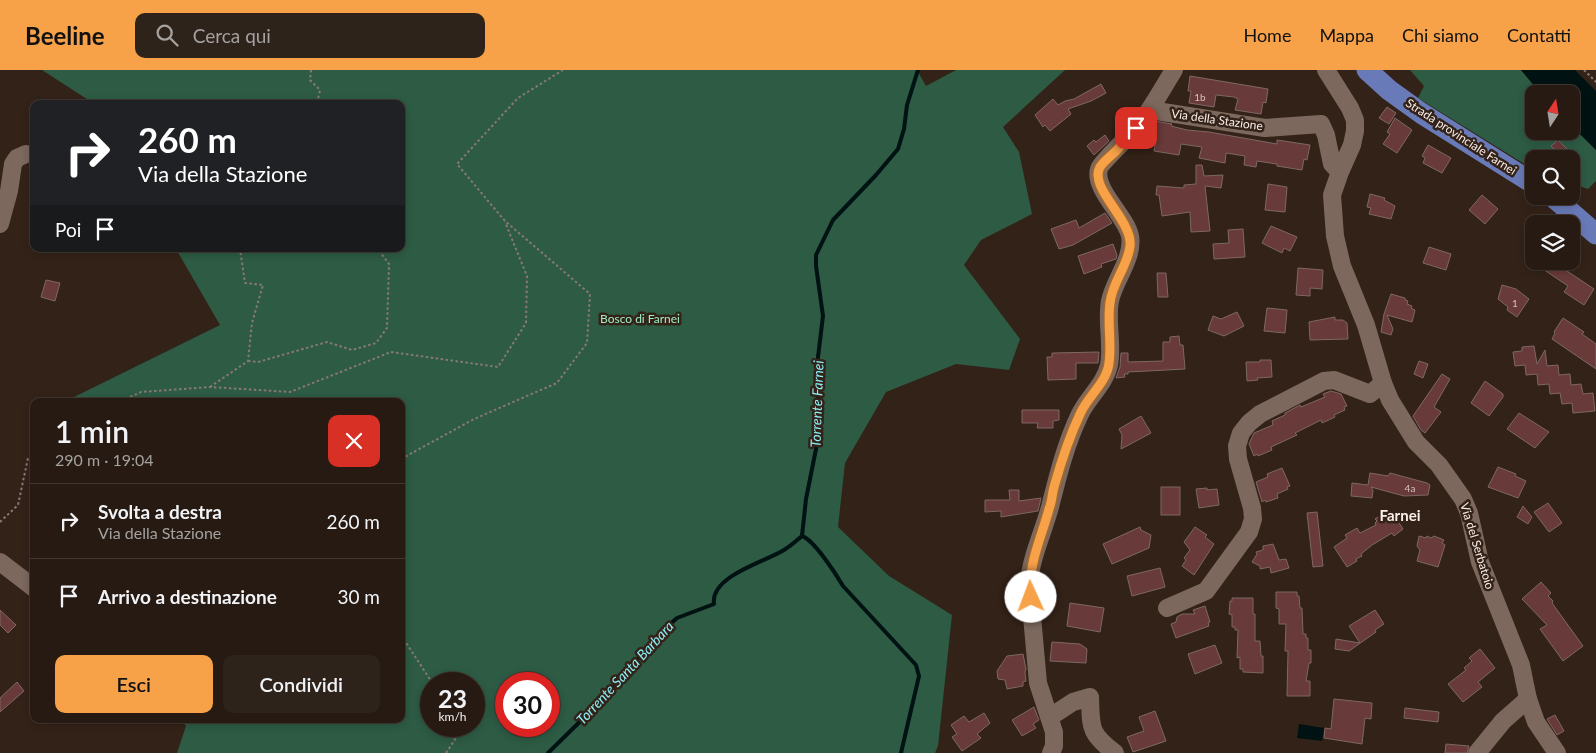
<!DOCTYPE html>
<html lang="it">
<meta charset="utf-8">
<style>
:root{--surface:#261a12;--page:#2e231b;--text:#f1f3f6;--muted:#a4a19f;--line:#423832;--accent:#f7a149}
body{margin:0;font-family:Lato,sans-serif;background:var(--page);color:var(--text);height:100vh;display:flex;flex-direction:column;font-size:19px;white-space:nowrap}
*{box-sizing:border-box;margin:0}
p{font-size:16px;color:var(--muted)}
.icon{flex:none;width:28px;height:28px;fill:none;stroke:currentColor;stroke-width:2;stroke-linecap:round;stroke-linejoin:round}
.map{position:relative;flex:1;overflow:hidden}
.drawer{position:absolute;left:30px;top:328px;width:375px;height:325px;display:flex;flex-direction:column;background:var(--surface);border-radius:10px;box-shadow:0 2px 8px #0003,0 0 0 1px var(--line)}
.drawer>*{flex:none}
.banner{position:absolute;left:30px;top:30px;width:375px;height:152px;border-radius:10px;box-shadow:0 2px 8px #0003,0 0 0 1px var(--line);background:#202124;color:#fff;overflow:hidden}
.needle{width:32px;rotate:12deg}
.tools{position:absolute;left:1525px;top:15px;display:grid;gap:10px}
.tools a{display:grid;place-items:center;width:55px;height:55px;border-radius:10px;background:var(--surface);box-shadow:0 2px 8px #0003,0 0 0 1px var(--line);font-size:25px}
.speed{position:absolute;left:420px;top:602px;display:flex;gap:10px;font-size:25px;font-weight:700;text-align:center}
.speed>*{display:grid;place-content:center;width:65px;height:65px;border-radius:50%;background:var(--surface);box-shadow:0 2px 8px #0003,0 0 0 1px var(--line);line-height:1}
.speed small{font-size:12px;font-weight:400}
.speed .limit{border:8px solid #d22;background:#fff;color:#111}
.pin{position:absolute;display:grid;place-items:center;width:42px;height:42px;color:#fff;margin:-21px;border-radius:10px;box-shadow:0 2px 8px #0006}
.me{position:absolute;width:55px;margin:-28px;rotate:358deg;stroke-linejoin:round;filter:drop-shadow(0 0 4px #0008)}
.turn{display:flex;align-items:center;gap:18px;height:105px;padding:0 25px;font-size:22px}
.turn .icon{width:65px;height:65px;stroke-width:2.5}
.turn b{display:block;font-size:35px;line-height:42px}
.then{display:flex;align-items:center;height:48px;padding:0 25px;background:#0003;gap:10px;font-size:19px}
.round{display:grid;place-items:center;flex:none;width:52px;height:52px;border-radius:10px;background:var(--page)}
.headline{display:flex;align-items:center;justify-content:space-between;height:85px;padding:0 25px}
h1{font-size:30px;font-weight:600;line-height:38px}
.cta{display:flex;gap:10px;margin-top:auto;padding:10px 25px}
.cta a{flex:1;height:58px;border-radius:10px;background:var(--accent);color:#111;font-size:20px;font-weight:600;line-height:58px;text-align:center}
.cta a+a{background:var(--page);color:var(--text)}
ul{padding:0;list-style:none}
li{display:flex;align-items:center;gap:15px;height:75px;padding:0 25px;border-top:1px solid var(--line)}
li div{flex:1}
li b{display:block;font-size:19px}
li em{font-style:normal}
header{display:flex;align-items:center;gap:30px;box-sizing:border-box;height:70px;padding:0 25px;background:var(--accent);color:#111}
header strong{font-size:24px}
nav{display:flex;gap:28px;margin-inline-start:auto;font-size:18px}
.search{width:350px;height:45px;background:var(--page);display:flex;align-items:center;gap:12px;box-sizing:border-box;padding:0 18px;border-radius:10px;color:var(--muted);font-size:19px}
.map>svg:first-child{display:block}
.forest{fill:#2d5b44;fill-rule:evenodd}
.water{fill:#011213}
.lines{fill:none;stroke-linecap:round;stroke-linejoin:round}
.stream{stroke:#011213;stroke-width:4}
.building{fill:#683b3a;stroke:#7e6765}
.path{stroke:#887971;stroke-width:2;stroke-dasharray:2.5 2.5;stroke-linecap:butt}
.minor{stroke:#7c685d;stroke-width:18}
.major{stroke:#697ab8;stroke-width:21}
.route-casing{stroke:#a1692f;stroke-width:12}
.route{stroke:#f7a149;stroke-width:9}
.labels{text-anchor:middle;stroke-width:5;stroke-linejoin:round;paint-order:stroke}
.number-label{font-size:10px;fill:#d6c1bc}
.street-label{font-size:12px;fill:#faeee8;stroke:#332218}
.park-label{font-size:12px;fill:#a0ecc3;stroke:#332218}
.water-label{font-size:14px;font-style:italic;fill:#8cf0f8;stroke:#332218}
.quarter-label{font-size:15px;font-weight:bold;fill:#faeee8;stroke:#332218}
</style>
<header>
<strong>Beeline</strong>
<div class="search"><svg class="icon" aria-label="search" viewBox="0 0 24 24"><circle cx="10" cy="10" r="6"/><path d="M15 15l6 6"/></svg>Cerca qui</div>
<nav><a>Home</a><a>Mappa</a><a>Chi siamo</a><a>Contatti</a></nav>
</header>
<div class="map">
<svg width="1596" height="683" viewBox="0 0 1596 683">
<rect width="100%" height="100%" fill="#332218"/>
<g class="forest">
<path d="M42 0H917L926 16 956 0H1065L1003 57 1019 82 1032 144 981 170 964 195 1020 269 1009 300 956 294 886 322 845 393 838 457 889 506 952 545 938 676 935 683H177L186 656 180 649H401V331H66L220 255 176 179H401V34H92L90 31ZM431 614H474V656H431ZM506 614H549V656H506Z"/>
<polygon points="1410,0 1521,0 1541,24 1534,24 1534,61 1571,61 1571,55 1596,80 1596,111 1588,119 1571,113 1571,89 1534,89 1534,100 1418,28 1424,16"/>
</g>
<g class="water">
<polygon points="1521,0 1575,0 1596,21 1596,80 1571,55 1571,24 1541,24"/>
<polygon points="1299,654 1324,658 1322,671 1297,668"/>
</g>
<g class="lines">
<g class="stream">
<path d="M548 683 603 629 659 564 677 548 714 534C710 506 765 492 784 480 791 476 796 471 802 466"/>
<path d="M901 683 919 606 916 595 843 516C836 504 814 470 802 466L806 429 818 369V287L823 246 816 196V185L833 150 876 105 898 79 904 59 907 35 918 0"/>
</g>
</g>
<g class="building">
<polygon points="1190,6 1268,19 1266,33 1263,32 1261,44 1235,40 1238,29 1234,27 1216,25 1214,37 1189,33 1191,21 1188,21"/>
<polygon points="1101,14 1106,23 1091,31 1068,39 1071,44 1050,61 1045,55 1043,57 1035,45 1053,29 1058,35 1065,31 1074,29"/>
<polygon points="1387,37 1396,43 1389,54 1379,48"/>
<polygon points="1395,48 1412,60 1397,83 1383,74 1390,64 1387,62"/>
<polygon points="1154,51 1172,54 1171,56 1187,60 1209,62 1277,74 1277,70 1310,75 1307,90 1304,89 1302,100 1277,96 1277,94 1257,91 1256,97 1244,95 1245,86 1226,83 1225,93 1199,88 1202,77 1181,74 1179,85 1154,81 1156,70 1152,69 1154,58 1150,58"/>
<polygon points="1105,65 1109,71 1094,85 1087,76 1094,70 1096,72"/>
<polygon points="1558,70 1568,80 1562,87 1551,76"/>
<polygon points="1428,75 1451,88 1442,103 1423,93 1425,88 1422,86"/>
<polygon points="1196,95 1202,95 1204,106 1223,105 1221,118 1205,116 1210,161 1191,162 1190,142 1162,146 1159,125 1156,125 1157,116 1184,118 1184,115 1196,114"/>
<polygon points="1268,114 1287,117 1285,142 1265,140"/>
<polygon points="1370,124 1385,128 1384,130 1395,136 1391,149 1369,144 1371,138 1367,137"/>
<polygon points="1482,125 1498,139 1485,154 1469,140"/>
<polygon points="1105,143 1112,153 1073,175 1059,179 1051,159 1076,150 1079,158"/>
<polygon points="1271,156 1297,167 1290,181 1284,178 1282,183 1262,173"/>
<polygon points="1243,159 1245,187 1214,189 1213,174 1229,173 1228,160"/>
<polygon points="1113,174 1117,185 1116,189 1101,194 1102,197 1084,204 1078,186"/>
<polygon points="1429,177 1451,184 1446,200 1423,193"/>
<polygon points="1531,191 1565,191 1561,197 1594,219 1584,235 1564,222 1568,216"/>
<polygon points="1298,198 1323,200 1322,219 1310,218 1310,226 1296,225"/>
<polygon points="1157,203 1166,203 1168,227 1158,227"/>
<polygon points="46,210 60,213 55,231 41,227"/>
<polygon points="1502,215 1516,219 1529,229 1517,247 1507,240 1508,237 1498,229"/>
<polygon points="1391,224 1405,228 1405,230 1408,231 1407,234 1412,236 1411,238 1415,240 1412,252 1387,245 1393,259 1391,265 1381,262 1384,244"/>
<polygon points="1267,238 1287,240 1285,263 1264,261"/>
<polygon points="1237,242 1244,256 1224,266 1208,260 1213,246 1221,249"/>
<polygon points="1335,247 1335,250 1343,250 1347,253 1348,269 1310,270 1309,252"/>
<polygon points="1563,248 1584,262 1582,264 1596,274 1596,299 1552,269 1555,263 1554,262"/>
<polygon points="1179,266 1180,275 1183,275 1185,299 1128,302 1128,304 1124,304 1125,307 1116,308 1120,297 1121,283 1128,283 1128,292 1163,291 1163,272 1170,272 1170,267"/>
<polygon points="1534,276 1537,294 1545,280 1547,296 1558,295 1559,305 1570,304 1571,315 1581,314 1583,324 1593,323 1595,341 1573,343 1572,333 1562,334 1560,323 1550,324 1549,314 1538,315 1537,304 1526,305 1525,295 1515,296 1513,282 1522,281 1522,277"/>
<polygon points="1099,282 1098,293 1076,293 1076,309 1048,310 1047,287 1052,287 1052,283"/>
<polygon points="1260,290 1271,290 1272,307 1257,308 1258,310 1247,311 1246,292 1260,292"/>
<polygon points="1419,291 1428,294 1423,308 1414,304"/>
<polygon points="1442,304 1450,309 1434,337 1441,342 1425,363 1421,360 1413,346"/>
<polygon points="1485,311 1503,324 1503,327 1489,346 1471,333"/>
<polygon points="1331,321 1341,324 1347,336 1344,337 1345,340 1334,345 1335,347 1322,353 1321,350 1295,363 1297,365 1271,377 1272,380 1258,386 1257,384 1254,386 1249,374 1254,363 1273,355 1272,351 1285,345 1285,343 1300,335 1301,337 1325,327 1323,324"/>
<polygon points="1022,340 1059,340 1059,350 1053,351 1053,358 1037,358 1038,353 1022,353"/>
<polygon points="1519,343 1549,362 1535,378 1507,359"/>
<polygon points="1141,346 1151,363 1121,379 1122,365 1119,359"/>
<polygon points="1498,397 1516,404 1515,406 1526,411 1518,428 1488,417"/>
<polygon points="1282,398 1290,416 1287,417 1288,419 1277,424 1278,428 1266,432 1265,430 1262,432 1256,412 1268,407 1267,404"/>
<polygon points="1370,403 1388,406 1390,403 1427,413 1430,415 1428,425 1404,426 1371,417 1373,420 1372,428 1351,426 1352,413 1368,415"/>
<rect x="1161" y="417" width="19" height="28"/>
<polygon points="1207,418 1207,420 1217,419 1219,435 1199,438 1196,419"/>
<polygon points="1009,420 1019,420 1019,431 1041,428 1038,441 1001,447 1001,441 985,442 985,430 1010,430"/>
<polygon points="1548,433 1562,453 1549,462 1534,442"/>
<polygon points="1523,436 1532,447 1528,454 1517,447"/>
<polygon points="1387,441 1391,447 1394,445 1403,459 1394,466 1392,463 1372,475 1361,484 1362,486 1356,489 1357,491 1347,497 1334,477 1347,468 1345,465 1357,458 1360,463 1376,455 1375,453 1377,451 1375,449"/>
<polygon points="1317,442 1323,496 1313,497 1307,443"/>
<polygon points="1140,457 1141,460 1151,465 1149,478 1112,494 1103,474"/>
<polygon points="1195,457 1207,465 1205,467 1214,474 1194,505 1182,496 1186,490 1184,488 1190,480 1184,472"/>
<polygon points="1419,466 1426,468 1427,466 1431,468 1434,466 1444,470 1442,473 1445,475 1438,497 1417,491 1420,480 1417,476"/>
<polygon points="1273,474 1279,490 1286,489 1289,498 1271,503 1270,497 1260,499 1260,496 1252,492 1257,484 1256,482 1263,480 1263,476"/>
<polygon points="1160,498 1165,517 1132,526 1127,506"/>
<polygon points="1541,512 1551,523 1548,526 1553,531 1552,533 1583,576 1563,591 1540,559 1547,555 1522,529"/>
<polygon points="1276,522 1297,522 1297,526 1299,526 1300,538 1302,538 1303,564 1306,564 1306,568 1308,568 1308,580 1311,580 1311,593 1309,593 1306,611 1310,611 1310,626 1287,626 1288,581 1285,581 1286,554 1279,554 1279,539 1276,538"/>
<polygon points="1232,528 1253,528 1253,544 1255,544 1255,571 1260,571 1261,586 1263,586 1263,603 1243,602 1243,599 1240,599 1240,587 1237,588 1238,560 1235,560 1235,557 1232,557 1232,545 1229,544 1230,531 1232,531"/>
<polygon points="1070,533 1104,538 1100,562 1067,556"/>
<polygon points="1205,536 1210,552 1208,553 1209,556 1176,568 1171,554 1176,552 1177,547 1182,544 1195,544 1193,540"/>
<polygon points="0,540 16,555 8,563 0,555"/>
<polygon points="1375,540 1384,554 1375,560 1376,562 1349,581 1335,579 1336,569 1360,573 1349,556"/>
<polygon points="1052,572 1080,574 1087,579 1086,593 1050,591"/>
<polygon points="1215,575 1222,593 1195,604 1188,584"/>
<polygon points="1480,579 1495,598 1478,612 1482,617 1463,632 1448,614 1466,600 1464,598 1472,591 1469,588"/>
<polygon points="1023,584 1026,599 1025,602 1026,611 1023,612 1023,616 1007,619 1005,610 998,609 997,601 1007,586"/>
<polygon points="17,612 24,621 0,642 0,628"/>
<polygon points="1334,629 1372,633 1371,649 1365,648 1362,674 1324,668 1325,658 1331,659"/>
<polygon points="1034,637 1039,650 1033,654 1036,658 1022,666 1012,650"/>
<polygon points="1405,638 1439,642 1438,652 1404,648"/>
<polygon points="1155,641 1166,671 1133,682 1127,667 1144,661 1139,647"/>
<polygon points="984,643 990,653 977,664 981,668 962,681 952,667 957,664 951,655 964,646 969,652"/>
<polygon points="1555,645 1564,661 1557,665 1547,649"/>
<polygon points="1446,674 1469,676 1467,683 1445,683"/>
</g>
<g class="lines">
<g class="path">
<polyline points="311,0 310,10 320,20 317,34"/>
<polyline points="1584,0 1596,12"/>
<polyline points="248,291 258,292 327,272 352,280 376,273 387,258 389,194 378,179"/>
<polyline points="210,317 248,291 252,253 263,215 245,213 240,179"/>
<polyline points="121,331 141,322 210,317 290,322 391,282 498,297 526,253 527,206 505,152"/>
<polyline points="401,389 474,349 557,313 587,273 590,224 505,151 457,94 518,28 563,0"/>
<polyline points="0,452 18,435 28,388 34,382"/>
<polyline points="401,565 433,614"/>
<polyline points="446,683 462,659 460,656"/>
</g>
<g class="minor">
<polyline points="1326,0 1350,38 1355,50 1355,61 1352,75 1340,102 1332,125 1335,166 1342,196 1366,255 1383,313 1390,330 1416,372 1439,395 1463,429 1469,443 1480,492 1521,595 1528,629 1536,652 1557,683"/>
<polyline points="1150,40 1265,58 1321,54 1326,65 1332,94 1340,102"/>
<polyline points="0,154 9,121 13,94 17,88 26,84"/>
<polyline points="0,492 34,518"/>
<polyline points="1167,538 1206,521 1249,462 1253,449 1252,438 1238,389 1237,376 1241,363 1249,353 1260,344 1324,311 1334,310 1370,324 1383,313"/>
<path d="M1050 647 1073 632 1090 627C1091 658 1089 663 1115 683"/>
<path d="M1051 683 1054 676V662L1038 613 1029 513C1031 487 1043 463 1050 437 1058 405 1066 373 1080 344 1088 327 1105 314 1109 295 1113 274 1106 252 1110 231 1114 210 1134 188 1130 166 1126 146 1093 119 1099 99 1101 92 1130 66 1137 57 1151 40 1162 19 1174 0"/>
<polyline points="1477,683 1503,651 1528,629"/>
</g>
<g class="major">
<polyline points="1367,0 1389,20 1421,43 1534,114"/>
<polyline points="1552,126 1596,164"/>
</g>
</g>
<g class="lines">
<g class="route-casing">
<path id="route" d="M1031 527C1027 496 1041 469 1049 439 1052 432 1052 424 1054 417 1061 392 1070 365 1081 342 1089 325 1107 312 1109 293 1112 273 1107 253 1110 233 1112 212 1128 196 1130 176 1133 150 1088 118 1100 97 1104 91 1111 86 1116 81 1123 74 1130 66 1136 58"/>
</g>
<use href="#route" class="route"/>
</g>
<g class="labels">
<g class="number-label">
<text x="1200" y="31">1b</text>
<text x="1515" y="237">1</text>
<text x="1410" y="422">4a</text>
</g>
<g class="street-label">
<text transform="translate(1217 50) rotate(8)" y="4">Via della Stazione</text>
<text transform="translate(1461 67) rotate(33)" y="4">Strada provinciale Farnei</text>
<text transform="translate(1477 476) rotate(73)" y="4">Via del Serbatoio</text>
</g>
<g class="park-label">
<text x="640" y="253">Bosco di Farnei</text>
</g>
<g class="water-label">
<text transform="translate(817 334) rotate(-88)" y="5">Torrente Farnei</text>
<text transform="translate(625 603) rotate(-47)" y="5">Torrente Santa Barbara</text>
</g>
<g class="quarter-label">
<text x="1400" y="451">Farnei</text>
</g>
</g>
</svg>
<div class="tools">
<a><svg class="needle" viewBox="-14 -14 28 28"><path d="M0-13l5 13h-10z" fill="#e53935"/><path d="M0 13l5-13h-10z" fill="#a4a19f"/></svg></a>
<a><svg class="icon" aria-label="search" viewBox="0 0 24 24"><circle cx="10" cy="10" r="6"/><path d="M15 15l6 6"/></svg></a>
<a><svg class="icon" aria-label="layers" viewBox="0 0 24 24"><path d="M12 4l9 5-9 5-9-5zM3 14l9 5 9-5"/></svg></a>
</div>
<div class="speed"><div>23<small>km/h</small></div><div class="limit">30</div></div>
<div class="pin" style="left:1136px;top:58px;background:#d93025"><svg class="icon" aria-label="arrive" viewBox="0 0 24 24"><path d="M6 21V4h12l-3 4 3 4H6"/></svg></div>
<svg class="me" style="left:1031px;top:527px" viewBox="-20 -20 40 40"><circle r="19" fill="#fff"/><path d="M0-13L10 11 0 6-10 11z" fill="#f7a149"/></svg>
<div class="banner">
<div class="turn"><svg class="icon" aria-label="right" viewBox="0 0 24 24"><path d="M7 20v-9h11M14 6l5 5-5 5"/></svg><div><b>260 m</b>Via della Stazione</div></div>
<div class="then">Poi<svg class="icon" aria-label="arrive" viewBox="0 0 24 24"><path d="M6 21V4h12l-3 4 3 4H6"/></svg></div>
</div>
<section class="drawer">
<div class="headline"><div><h1>1 min</h1><p>290 m · 19:04</p></div><a class="round" style="background:#d93025;color:#fff"><svg class="icon" aria-label="close" viewBox="0 0 24 24"><path d="M6 6l12 12M18 6L6 18"/></svg></a></div>
<ul>
<li><svg class="icon" aria-label="right" viewBox="0 0 24 24"><path d="M7 20v-9h11M14 6l5 5-5 5"/></svg><div><b>Svolta a destra</b><p>Via della Stazione</p></div><em>260 m</em></li>
<li><svg class="icon" aria-label="arrive" viewBox="0 0 24 24"><path d="M6 21V4h12l-3 4 3 4H6"/></svg><div><b>Arrivo a destinazione</b></div><em>30 m</em></li>
</ul>
<div class="cta"><a>Esci</a><a>Condividi</a></div>
</section>
</div>
